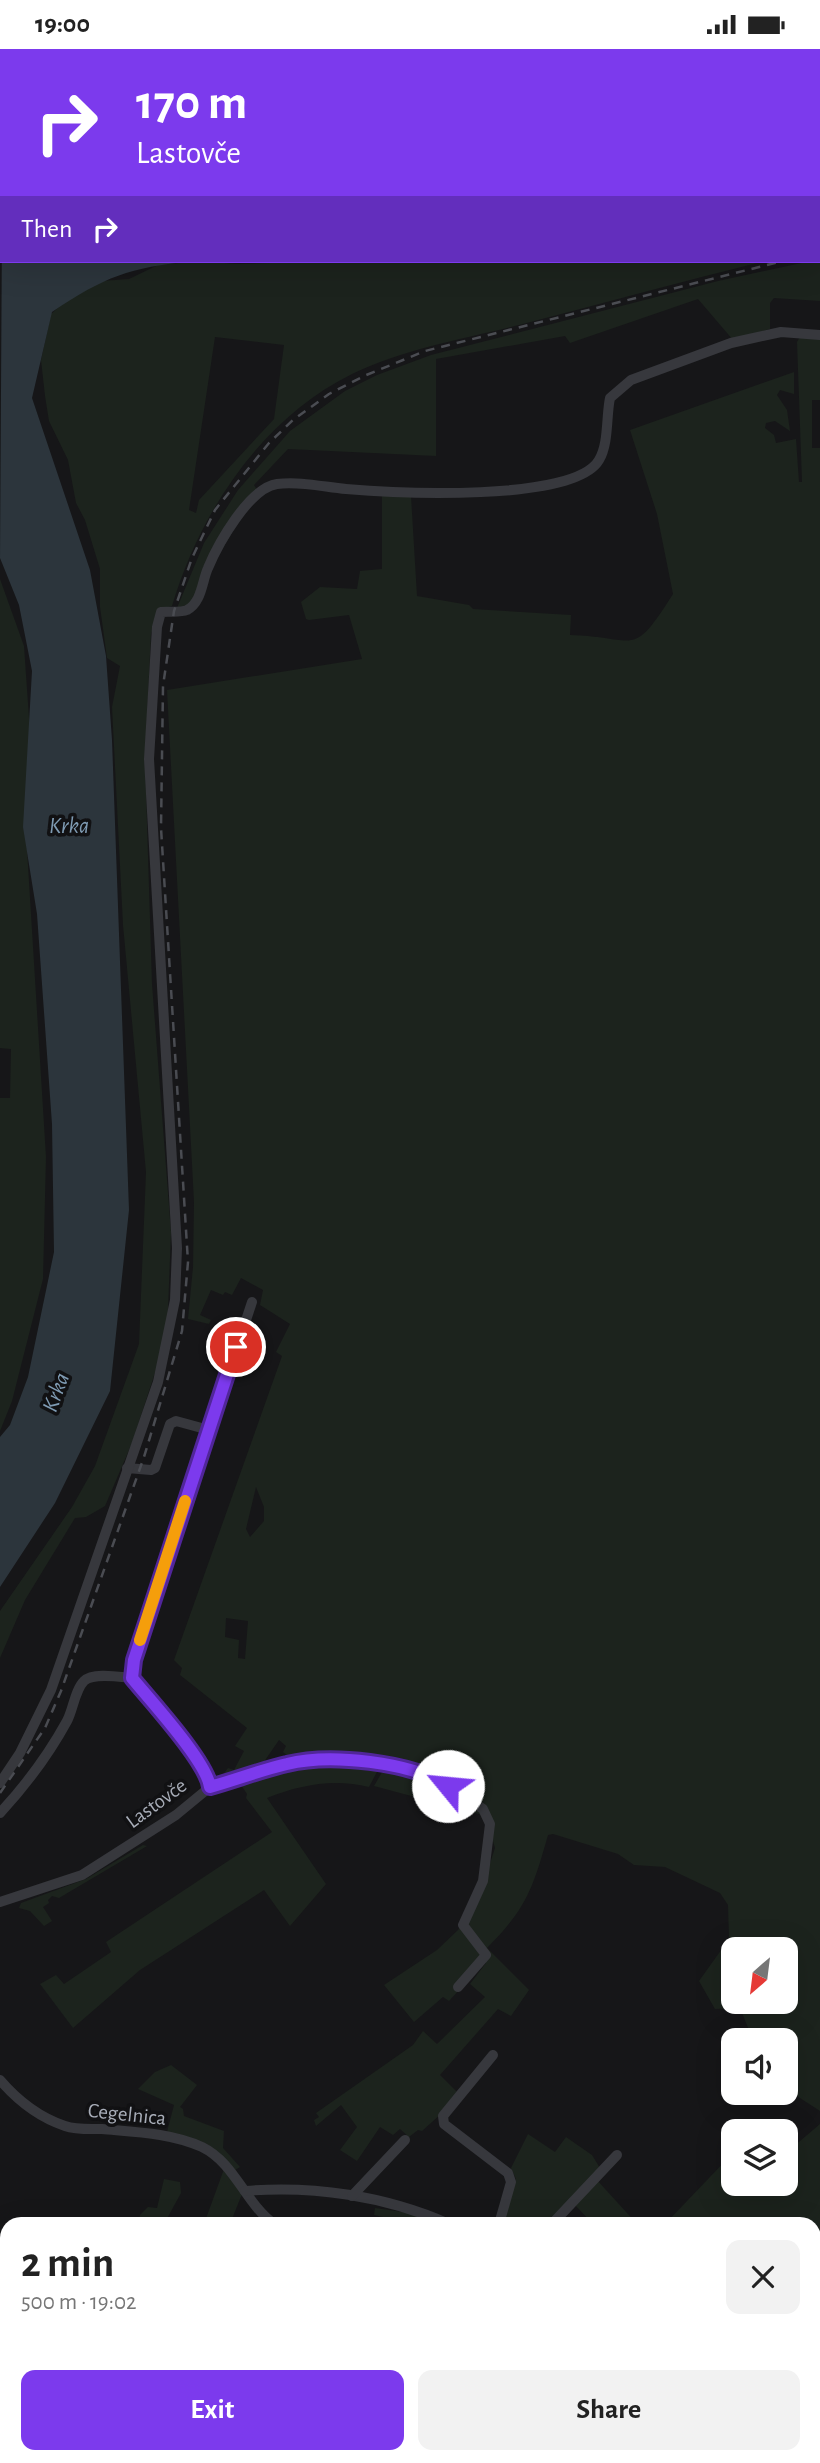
<!DOCTYPE html>
<meta charset="utf-8">
<style>
:root{--surface:#fff;--page:#f2f2f2;--text:#222;--muted:#767676;--accent:#7c3aed}
body{margin:0;font-family:"Alegreya Sans",sans-serif;background:var(--page);color:var(--text);height:100vh;display:flex;flex-direction:column;font-size:26px;white-space:nowrap}
*{box-sizing:border-box;margin:0}
p{font-size:23px;color:var(--muted)}
.icon{flex:none;width:38px;height:38px;fill:none;stroke:currentColor;stroke-width:2;stroke-linecap:round;stroke-linejoin:round}
.map{position:relative;flex:1;overflow:hidden}
.details{position:absolute;left:0px;top:2168px;width:821px;height:247px;display:flex;flex-direction:column;background:var(--surface);border-radius:21px 21px 0 0;box-shadow:0 7px 28px #0002}
.details>*{flex:none}
.guide{position:absolute;left:0px;top:0px;width:821px;height:214px;box-shadow:0 7px 28px #0002;background:#7c3aed;color:#fff;overflow:hidden}
.needle{width:46px;rotate:208deg}
.fabs{position:absolute;left:721px;top:1888px;display:grid;gap:14px}
.fabs a{display:grid;place-items:center;width:77px;height:77px;border-radius:14px;background:var(--surface);box-shadow:0 7px 28px #0002;font-size:35px}
.pin{position:absolute;display:grid;place-items:center;width:60px;height:60px;color:#fff;margin:-30px;border:4px solid #fff;border-radius:50%;box-shadow:0 2px 7px #0007}
.me{position:absolute;width:77px;margin:-38px;rotate:298deg;stroke-linejoin:round;filter:drop-shadow(0 0 5px #0008)}
.turn{display:flex;align-items:center;gap:24px;height:147px;padding:0 21px;font-size:32px}
.turn .icon{width:91px;height:91px;stroke-width:2.5}
.turn b{display:block;font-size:49px;line-height:60px}
.then{display:flex;align-items:center;height:66px;padding:0 21px;background:#0003;gap:14px;font-size:26px}
.round{display:grid;place-items:center;flex:none;width:74px;height:74px;border-radius:14px;background:var(--page)}
.overview{display:flex;align-items:center;justify-content:space-between;height:119px;padding:0 21px}
h1{font-size:42px;font-weight:700;line-height:52px}
.cta{display:flex;gap:14px;margin-top:auto;padding:14px 21px}
.cta a{flex:1;height:80px;border-radius:14px;background:var(--accent);color:#fff;font-size:28px;font-weight:700;line-height:80px;text-align:center}
.cta a+a{background:var(--page);color:var(--text)}
.status{display:flex;justify-content:space-between;align-items:center;height:49px;padding:0 35px;background:var(--surface);direction:ltr}
.status svg{height:19px;fill:currentColor}
.map>svg:first-child{display:block}
.green{fill:#1c231d;fill-rule:evenodd}
.water{fill:#2c353c}
.lines{fill:none;stroke-linecap:round;stroke-linejoin:round}
.street{stroke:#37383d;stroke-width:10}
.secondary{stroke:#45474d;stroke-width:16}
.rail{stroke:#4a4c52;stroke-width:2.5;stroke-dasharray:9 7;stroke-linecap:butt}
.route-casing{stroke:#51269a;stroke-width:18}
.route{stroke:#7c3aed;stroke-width:12}
.slow{stroke:#f59e0b;stroke-width:12}
.labels{text-anchor:middle;stroke-width:7;stroke-linejoin:round;paint-order:stroke}
.street-label{font-size:21px;fill:#a8adb8;stroke:#111113}
.water-label{font-size:23px;font-style:italic;fill:#7f9bb3;stroke:#111113}
</style>
<div class="status"><b>19:00</b><svg viewBox="0 0 49 12"><path d="M0 12V9h3v3zM5 12V6h3v6zM10 12V3h3v9zM15 12V0h3v12zM26 1h20v11H26zM47 4h2v5h-2z"/></svg></div>
<div class="map">
<svg width="820" height="2414" viewBox="0 0 820 2414">
<rect width="100%" height="100%" fill="#161618"/>
<g class="green">
<polygon points="820,210 820,252 774,249 770,254 770,280 733,291 698,250 570,294 565,287 436,310 436,407 288,400 254,436 257,441 190,555 177,559 204,494 238,441 290,382 345,342 377,326 431,306 718,232"/>
<path d="M199 212 237 215 340 212H765C683 232 601 255 519 276 463 290 404 300 352 325 261 370 200 463 172 557L159 560 151 585 145 710 152 935 171 1183 167 1287 132 1394 105 1457 86 1468 75 1469 25 1551 0 1609V1562L72 1458 95 1417 139 1295 146 1123 123 876 112 658 120 617 107 609 100 558V520L85 471 76 454 68 411 49 372 45 347 41 311 51 265 71 247 101 232 129 230 158 216ZM215 288 284 296 274 370 199 451 196 464 189 461Z"/>
<path d="M801 286 820 288V351H812V399H820V2062L786 2040V1992L753 1991 740 1959 715 1960 699 1932 729 1890 728 1856 720 1844 665 1818 634 1816 618 1805 553 1785 548 1786C533 1839 527 1859 487 1899L529 1941 511 1967 498 1960 440 2026 461 2047 422 2082 418 2081 409 2088 400 2080 393 2086 380 2078 357 2112 340 2101 357 2078 341 2056 316 2077 314 2071 319 2068 316 2064 413 1996 423 1982 437 1995 485 1948 470 1935 486 1914V1899L482 1901V1912L475 1921 470 1920 465 1926 470 1929 449 1952 443 1948 414 1973 384 1936 437 1901 458 1881 480 1845 495 1799 486 1767 374 1737 385 1718C423 1722 447 1741 478 1760L482 1756C465 1744 445 1728 426 1720 387 1704 335 1709 294 1712L283 1703 286 1697 279 1691 259 1720 218 1732 228 1719 234 1721 244 1702 235 1697 247 1679 180 1626 182 1619 174 1611 282 1307 276 1303 290 1275 260 1256 263 1241 241 1229 232 1246 225 1243 223 1246 211 1241 200 1266 211 1271 209 1275 188 1270 193 1218 194 1153 167 641 362 610 349 566 309 571 306 570 301 553 320 538 357 540 360 522 382 520V445L411 447 417 547 469 556 473 560 571 566 570 586C639 588 631 611 673 545L657 465 630 381 794 323V345L780 341 777 346 787 361 790 382 775 372 766 374 765 379 774 386 776 394 796 390 799 433H802L797 293ZM256 1438 264 1458V1472L250 1488 246 1480ZM226 1569 248 1572 245 1610 238 1609 239 1591 225 1588ZM733 1900H786V1953H733Z"/>
<polygon points="0,530 24,597 30,683 26,784 46,1108 43,1230 12,1352 0,1382 0,1049 10,1049 11,1000 0,999"/>
<path d="M313 1715 380 1717 369 1738C334 1729 299 1736 267 1749L326 1835 290 1877 264 1841 140 1921 73 1979 40 1935 56 1926 64 1935 111 1903 106 1893 272 1783 246 1749 247 1745 239 1733Z"/>
<polygon points="143,1796 147,1797 59,1849 52,1847 48,1851 49,1854 43,1858 52,1872 44,1877 30,1862 19,1859 21,1854 86,1830"/>
<polygon points="171,2016 197,2036 180,2058 183,2060 184,2067 224,2082 223,2099 240,2118 235,2121 167,2083 174,2056 138,2040 155,2023"/>
<polygon points="820,2075 820,2414 605,2414 602,2408 814,2408 814,2175 665,2175 731,2106 733,2135 786,2135 786,2104"/>
<polygon points="528,2085 555,2103 566,2088 592,2106 600,2119 550,2175 502,2175 516,2130 511,2119"/>
<polygon points="224,2120 242,2145 230,2175 204,2175"/>
<polygon points="164,2130 180,2133 181,2144 164,2175 138,2175 140,2166 148,2158 157,2159"/>
<polygon points="596,2130 637,2175 593,2175 575,2156"/>
<polygon points="375,2159 410,2164 439,2175 383,2175 383,2168 374,2166"/>
<polygon points="360,2408 460,2408 456,2414 358,2414"/>
</g>
<path class="water" d="M2 174V212H193C128 219 106 227 52 263L32 349 90 521 106 607 112 691 129 1161 110 1342 55 1454 0 1538V1388L10 1376 28 1328 54 1203 52 1075 37 865 23 778 32 622 19 556 0 509Z"/>
<g class="lines">
<g class="street">
<polyline points="103,2 103,0"/>
<polyline points="127,1419 151,1421 155,1419 170,1375 176,1372 209,1381"/>
<polyline points="132,1629 134,1611 252,1253"/>
<path d="M0 1734 20 1704 51 1641 158 1333 175 1251 177 1199 149 710 157 578 161 563C169 562 180 564 187 561 202 553 202 532 208 519 218 495 249 439 277 435 300 432 324 438 346 440 393 444 574 454 599 411 609 394 606 368 610 349L631 331 731 294 781 283 820 286"/>
<path d="M0 1764C25 1737 49 1705 67 1672 73 1661 75 1641 84 1632 93 1623 120 1628 132 1629 151 1651 207 1713 210 1738"/>
<polyline points="0,1853 82,1826 176,1766 210,1738 288,1715 325,1711 407,1718 430,1725 483,1760 490,1775 483,1832 463,1876 486,1906 458,1938"/>
<polyline points="493,2006 443,2067 444,2075 508,2124 511,2133 499,2175"/>
<path d="M0 2031C18 2052 38 2068 65 2077 76 2081 90 2080 102 2080 135 2083 171 2084 202 2098 235 2114 245 2154 274 2175"/>
<path d="M245 2142C312 2136 386 2147 449 2175"/>
<polyline points="352,2147 405,2091"/>
<polyline points="552,2175 617,2106"/>
<polyline points="299,2408 301,2414"/>
</g>
<g class="secondary">
<polyline points="24,2 30,0"/>
<polyline points="0,8 2,8"/>
</g>
<g class="rail">
<polyline points="819,205 820,205"/>
<polyline points="0,1744 45,1679 61,1642 144,1408 182,1282 188,1213 161,779 163,637 174,562 192,509 215,461 269,394 293,371 329,345 364,327 425,302 783,212"/>
</g>
</g>
<g class="lines">
<g class="route-casing">
<path id="route" d="M236 1298 134 1611 132 1629C150 1651 207 1713 210 1738 235 1731 261 1721 287 1715 330 1704 411 1713 448 1737"/>
</g>
<use href="#route" class="route"/>
<polyline class="slow" points="140,1591 185,1452"/>
</g>
<g class="labels">
<g class="street-label">
<text transform="translate(156 1754) rotate(-36)" y="7">Lastovče</text>
<text transform="translate(127 2065) rotate(6)" y="7">Cegelnica</text>
</g>
<g class="water-label">
<text x="69" y="784">Krka</text>
<text transform="translate(55 1343) rotate(-70)" y="8">Krka</text>
</g>
</g>
</svg>
<div class="fabs">
<a><svg class="needle" viewBox="-14 -14 28 28"><path d="M0-13l5 13h-10z" fill="#e53935"/><path d="M0 13l5-13h-10z" fill="#767676"/></svg></a>
<a><svg class="icon" aria-label="sound" viewBox="0 0 24 24"><path d="M4 9h4l5-4v14l-5-4H4zM17 9q2 3 0 6"/></svg></a>
<a><svg class="icon" aria-label="layers" viewBox="0 0 24 24"><path d="M12 4l9 5-9 5-9-5zM3 14l9 5 9-5"/></svg></a>
</div>
<div class="pin" style="left:236px;top:1298px;background:#d93025"><svg class="icon" aria-label="arrive" viewBox="0 0 24 24"><path d="M6 21V4h12l-3 4 3 4H6"/></svg></div>
<svg class="me" style="left:448px;top:1737px" viewBox="-20 -20 40 40"><circle r="19" fill="#fff"/><path d="M0-13L10 11 0 6-10 11z" fill="#7c3aed"/></svg>
<div class="guide">
<div class="turn"><svg class="icon" aria-label="right" viewBox="0 0 24 24"><path d="M7 20v-9h11M14 6l5 5-5 5"/></svg><div><b>170 m</b>Lastovče</div></div>
<div class="then">Then<svg class="icon" aria-label="right" viewBox="0 0 24 24"><path d="M7 20v-9h11M14 6l5 5-5 5"/></svg></div>
</div>
<section class="details">
<div class="overview"><div><h1>2 min</h1><p>500 m · 19:02</p></div><a class="round"><svg class="icon" aria-label="close" viewBox="0 0 24 24"><path d="M6 6l12 12M18 6L6 18"/></svg></a></div>
<div class="cta"><a>Exit</a><a>Share</a></div>
</section>
</div>
